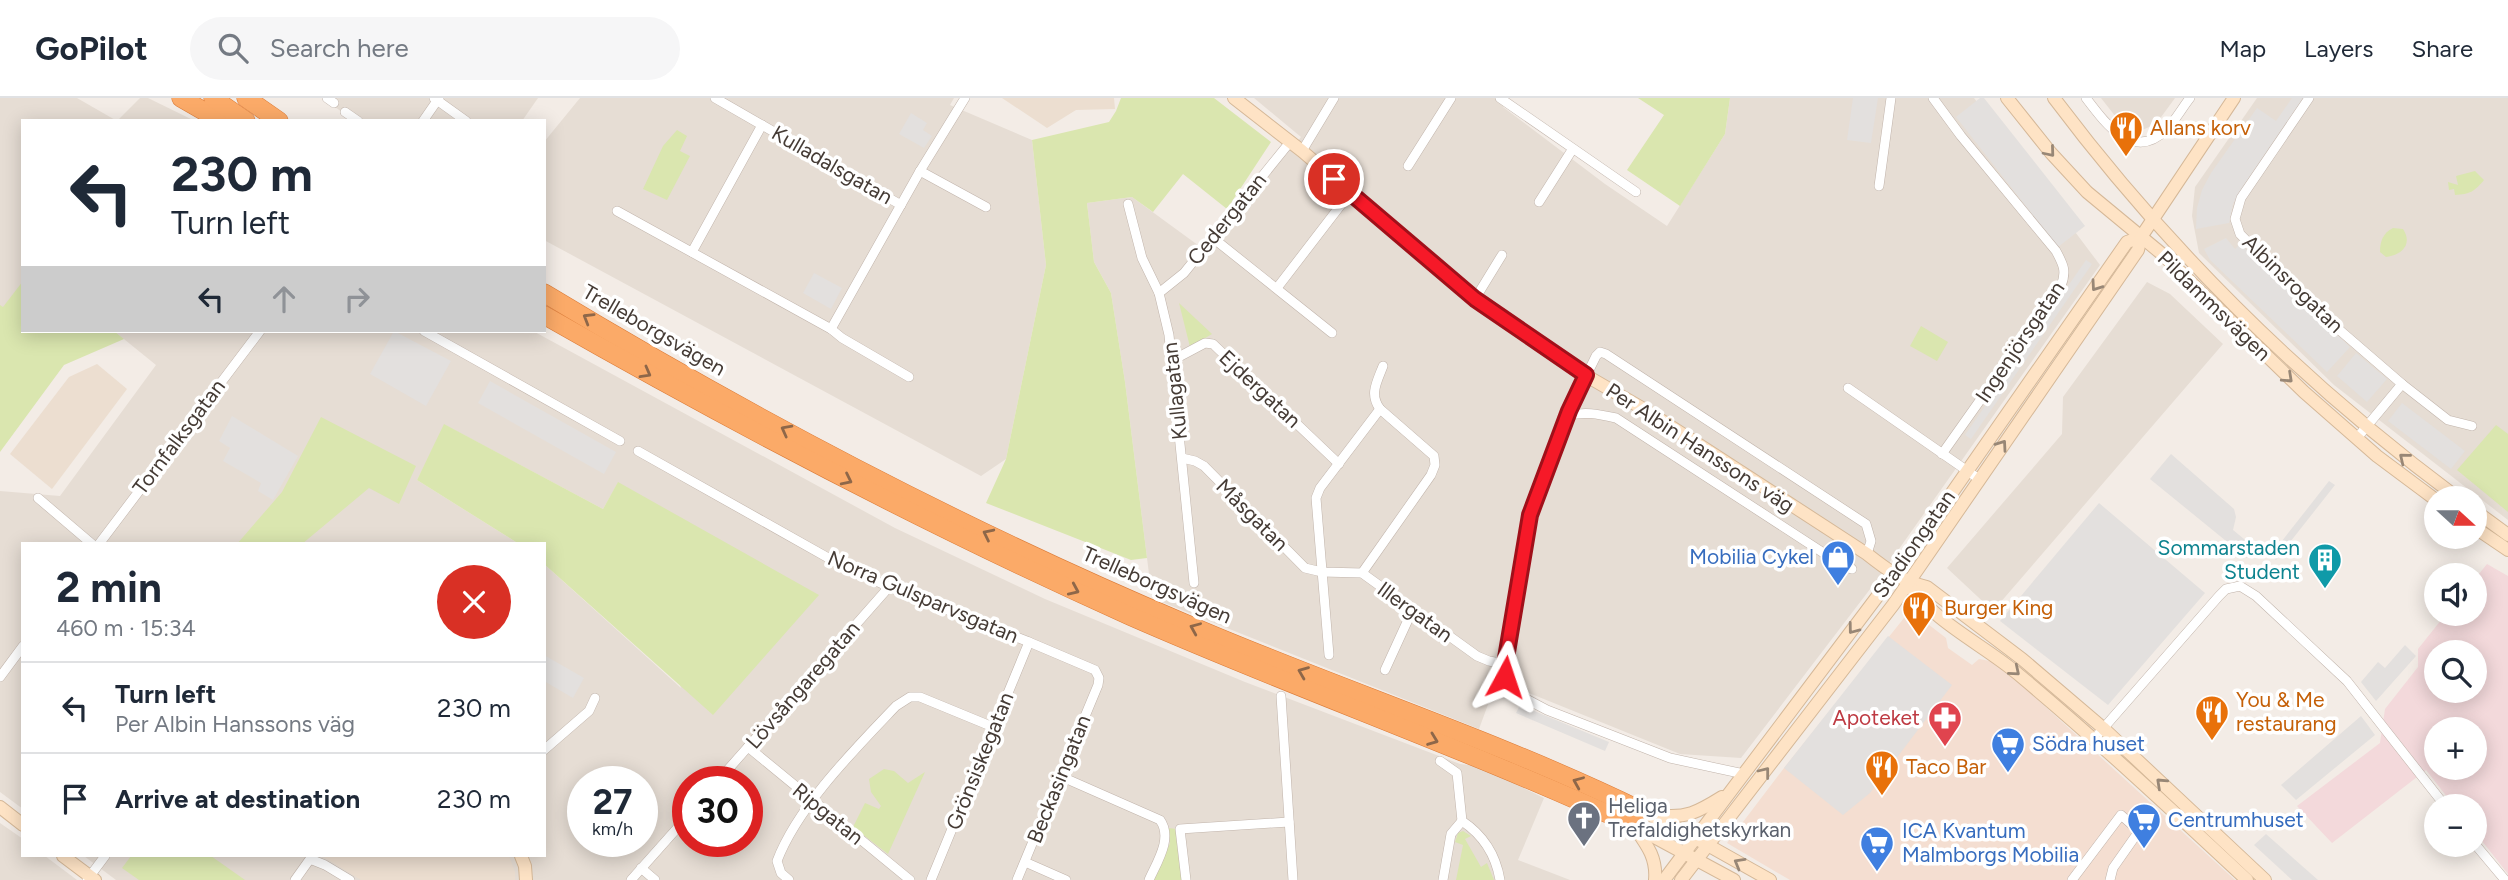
<!DOCTYPE html>
<meta charset="utf-8">
<style>
:root{--surface:#fff;--page:#f6f6f7;--text:#1f2937;--muted:#747a83;--line:#e0e1e3}
body{margin:0;font-family:Figtree,sans-serif;background:var(--page);color:var(--text);height:100vh;display:flex;flex-direction:column;font-size:26px;white-space:nowrap}
*{box-sizing:border-box;margin:0}
p{font-size:23px;color:var(--muted)}
.icon{flex:none;width:38px;height:38px;fill:none;stroke:currentColor;stroke-width:2;stroke-linecap:round;stroke-linejoin:round}
.map{position:relative;flex:1;overflow:hidden}
.drawer{position:absolute;left:21px;top:444px;width:525px;height:315px;display:flex;flex-direction:column;background:var(--surface);border-radius:0px;box-shadow:0 4px 18px #0003}
.drawer>*{flex:none}
.banner{position:absolute;left:21px;top:21px;width:525px;height:214px;border-radius:0px;box-shadow:0 4px 18px #0003;background:#fff;color:var(--text);overflow:hidden}
.needle{width:46px;rotate:111deg}
.buttons{position:absolute;left:2424px;top:388px;display:grid;gap:14px}
.buttons a{display:grid;place-items:center;width:63px;height:63px;border-radius:50%;background:var(--surface);box-shadow:0 4px 18px #0003;font-size:35px}
.speed{position:absolute;left:567px;top:668px;display:flex;gap:14px;font-size:35px;font-weight:700;text-align:center}
.speed>*{display:grid;place-content:center;width:91px;height:91px;border-radius:50%;background:var(--surface);box-shadow:0 4px 18px #0003;line-height:1}
.speed small{font-size:18px;font-weight:400}
.speed .limit{border:10px solid #d22;background:#fff;color:#111}
.pin{position:absolute;display:grid;place-items:center;width:60px;height:60px;color:#fff;margin:-30px;border:4px solid #fff;border-radius:50%;box-shadow:0 2px 7px #0007}
.me{position:absolute;width:77px;margin:-38px;rotate:5deg;stroke-linejoin:round;filter:drop-shadow(0 0 5px #0008)}
.turn{display:flex;align-items:center;gap:24px;height:147px;padding:0 35px;font-size:32px}
.turn .icon{width:91px;height:91px;stroke-width:2.5}
.turn b{display:block;font-size:49px;line-height:60px}
.lanes{display:flex;align-items:center;height:66px;padding:0 35px;background:#0003;justify-content:center;gap:35px;direction:ltr}
.lanes .off{opacity:.35}
.round{display:grid;place-items:center;flex:none;width:74px;height:74px;border-radius:37px;background:var(--page)}
.head{display:flex;align-items:center;justify-content:space-between;height:119px;padding:0 35px}
h1{font-size:42px;font-weight:700;line-height:52px}
ul{padding:0;list-style:none}
li{display:flex;align-items:center;gap:21px;height:91px;padding:0 35px;border-top:2px solid var(--line)}
li div{flex:1}
li b{display:block;font-size:26px}
li em{font-style:normal}
header{display:flex;align-items:center;gap:42px;box-sizing:border-box;height:98px;padding:0 35px;background:var(--surface);border-bottom:2px solid var(--line)}
header strong{font-size:33px}
nav{display:flex;gap:38px;margin-inline-start:auto;font-size:24px}
.search{width:490px;height:63px;background:var(--page);display:flex;align-items:center;gap:18px;box-sizing:border-box;padding:0 24px;border-radius:38px;color:var(--muted);font-size:26px}
.map>svg:first-child{display:block}
.residential{fill:#e6ddd4;fill-rule:evenodd}
.commercial{fill:#f4ded1}
.education{fill:#ecded0}
.medical{fill:#f3d9db;fill-rule:evenodd}
.green{fill:#dae6af}
.parking{fill:#e3e0de}
.lines{fill:none;stroke-linecap:round;stroke-linejoin:round}
.street-casing{stroke:#c1b4ab;stroke-width:10}
.secondary-casing{stroke:#d5b898;stroke-width:14}
.highway-casing{stroke:#db7b38;stroke-width:19}
.street{stroke:#fff;stroke-width:9}
.secondary{stroke:#fee3c5;stroke-width:12}
.highway{stroke:#fbaa68;stroke-width:18}
.oneway{stroke:#988776}
.oneway2{stroke:#8e6749}
.route-casing{stroke:#a0101a;stroke-width:18}
.route{stroke:#f61928;stroke-width:12}
.labels{text-anchor:middle;stroke-width:7;stroke-linejoin:round;paint-order:stroke}
.food-label{font-size:21px;fill:#c56008;stroke:#fff;text-anchor:start}
.street-label{font-size:21px;fill:#453b35;stroke:#fff}
.culture-label{font-size:21px;fill:#0d838f;stroke:#fff;text-anchor:end}
.shop-label{font-size:21px;fill:#366cbe;stroke:#fff;text-anchor:start}
.health-label{font-size:21px;fill:#be3a42;stroke:#fff;text-anchor:end}
.worship-label{font-size:21px;fill:#5b616d;stroke:#fff;text-anchor:start}
</style>
<header>
<strong>GoPilot</strong>
<div class="search"><svg class="icon" aria-label="search" viewBox="0 0 24 24"><circle cx="10" cy="10" r="6"/><path d="M15 15l6 6"/></svg>Search here</div>
<nav><a>Map</a><a>Layers</a><a>Share</a></nav>
</header>
<div class="map">
<svg width="2508" height="782" viewBox="0 0 2508 782">
<rect width="100%" height="100%" fill="#f3ece6"/>
<g class="residential">
<polygon points="0,0 77,0 117,23 23,23 23,184 3,210 0,208"/>
<polygon points="140,0 148,0 195,23 117,23"/>
<polygon points="323,0 538,0 522,23 354,23"/>
<polygon points="580,0 954,0 950,7 1032,42 1046,167 1006,361 981,378 544,142 544,44"/>
<polygon points="1254,0 1507,0 1503,9 1605,86 1667,128 1725,36 1730,0 1974,0 2100,167 1877,482 1741,660 1680,656 1497,582 1479,631 1152,500 1125,284 1111,195 1094,164 1087,105 1132,99 1206,153 1301,39"/>
<polygon points="2101,0 2175,0 2156,26 2140,33 2123,28"/>
<polygon points="2257,0 2508,0 2508,422 2334,287 2199,155 2192,118 2195,89"/>
<polygon points="2147,184 2170,196 2223,246 1993,513 1947,470 2062,336 2063,299"/>
<path d="M114 233H533L895 430 1045 501 1245 584 1460 666 1479 668 1544 700 1518 762 1570 782H116L84 758H544V466L681 590 618 385 603 411 445 327 417 382 519 446H23V711L0 694V393L60 398 156 267ZM583 684H642V744H583ZM688 684H747V744H688Z"/>
<polygon points="0,725 23,741 23,758 45,758 77,782 0,782"/>
</g>
<polygon class="commercial" points="1908,515 1915,516 1946,540 1948,550 1972,567 1979,561 1990,563 2025,590 2235,782 1790,782 1727,745 1784,670"/>
<g class="education">
<polygon points="1002,0 1114,0 1115,11 1076,12 1047,30"/>
<polygon points="97,266 127,291 52,391 10,356 69,279"/>
<polygon points="322,758 509,758 515,774 515,782 361,782"/>
</g>
<path class="medical" d="M2487 466 2508 478V776L2475 734 2474 709H2455L2426 672 2332 745 2297 708 2380 645 2385 611 2418 569V551L2446 516H2474L2475 481ZM2436 555H2474V593H2436ZM2436 632H2474V670H2436Z"/>
<g class="green">
<polygon points="1121,0 1214,0 1271,44 1227,111 1183,76 1153,114 1132,99 1087,105 1094,164 1111,195 1125,284 1147,460 1131,462 986,405 1006,361 1046,167 1032,42 1109,24 1116,13"/>
<polygon points="1638,0 1730,0 1725,36 1680,108 1627,72 1664,17"/>
<polygon points="677,32 687,38 680,53 690,58 667,102 643,91 663,48"/>
<path d="M2475 73 2484 82C2474 94 2470 96 2455 97L2454 91 2449 92 2448 84 2458 87 2456 78Z"/>
<path d="M2393 130 2403 131C2413 146 2402 157 2386 159L2380 154C2380 143 2383 135 2393 130Z"/>
<polygon points="23,183 23,233 114,233 124,241 64,267 0,354 0,207 3,209"/>
<polygon points="1179,205 1212,236 1190,249"/>
<polygon points="1921,228 1948,244 1937,263 1910,248"/>
<polygon points="321,319 416,368 399,406 369,390 302,446 237,446 282,394"/>
<polygon points="444,326 603,411 618,384 819,497 713,617 544,466 544,446 519,446 417,382"/>
<polygon points="2496,327 2508,336 2508,414 2457,372"/>
<polygon points="884,671 894,673 908,685 925,674 888,756 853,729 865,705 879,711 881,708 871,694 869,681"/>
<polygon points="1168,730 1177,731 1184,782 1154,782 1170,745"/>
<polygon points="1463,733 1471,738 1465,741 1481,769 1487,765 1494,782 1456,782 1463,747 1455,744 1458,735"/>
<polygon points="131,758 211,758 245,782 139,782 122,770"/>
</g>
<g class="parking">
<polygon points="1853,0 1878,0 1871,45 1847,42"/>
<polygon points="1980,0 1984,0 2085,128 2058,149 1956,19"/>
<polygon points="2292,0 2303,0 2243,88 2233,106 2229,125 2196,131 2197,110 2202,92 2211,75 2257,10 2276,23"/>
<polygon points="911,15 927,25 923,32 932,38 924,50 899,36"/>
<polygon points="2226,140 2235,151 2240,146 2350,249 2327,274 2210,162 2204,151"/>
<polygon points="2086,162 2092,166 1971,341 1965,337"/>
<polygon points="814,175 842,190 831,211 803,195"/>
<polygon points="394,233 451,263 426,308 370,276"/>
<polygon points="2356,255 2387,281 2367,304 2337,278"/>
<polygon points="490,283 616,354 604,376 478,305"/>
<polygon points="2402,305 2465,353 2451,371 2388,323"/>
<polygon points="232,318 298,358 273,402 258,393 261,385 223,363 230,350 219,343"/>
<polygon points="2171,356 2234,411 2236,419 2233,432 2255,450 2247,460 2150,381"/>
<polygon points="2329,383 2335,387 2276,462 2271,457"/>
<polygon points="2099,405 2205,495 2108,607 2000,523"/>
<polygon points="1888,538 1952,587 1870,695 1843,717 1784,670"/>
<polygon points="2405,547 2416,558 2376,603 2361,584 2378,564 2385,570"/>
<polygon points="544,557 584,580 573,600 544,583"/>
<polygon points="1520,607 1609,644 1605,653 1516,615"/>
<polygon points="2361,618 2375,637 2296,702 2281,687"/>
<polygon points="2266,736 2318,782 2292,782 2254,747"/>
</g>
<g class="lines">
<g class="street-casing">
<g id="street">
<polyline points="327,0 334,5"/>
<polyline points="434,0 466,23"/>
<polyline points="715,0 901,107"/>
<polyline points="1500,0 1636,94"/>
<path d="M1933 0 1961 38 2056 153C2063 166 2067 173 2061 188L1942 356"/>
<path d="M2086 0C2105 25 2133 64 2166 32 2175 23 2182 10 2190 0"/>
<polyline points="2309,0 2241,100 2235,121 2240,136 2314,210 2402,286 2448,322 2472,328"/>
<polyline points="345,14 358,23"/>
<polyline points="423,23 439,0"/>
<polyline points="1302,53 1334,0"/>
<polyline points="1408,68 1451,0"/>
<polyline points="920,73 986,109"/>
<polyline points="1879,88 1891,0"/>
<polyline points="1539,104 1572,52"/>
<polyline points="1128,106 1142,160 1159,195 1169,237 1194,485"/>
<polyline points="617,113 831,231 842,240 909,279"/>
<polyline points="1213,140 1332,235"/>
<polyline points="692,154 762,27"/>
<polyline points="1277,190 1350,95"/>
<polyline points="1159,195 1184,175 1290,44"/>
<polyline points="1475,201 1502,157"/>
<polyline points="831,231 920,73 965,0"/>
<polyline points="424,233 620,343"/>
<polyline points="1173,262 1205,245 1213,246 1339,366"/>
<polyline points="1848,290 1979,381"/>
<path d="M1567 318C1584 313 1598 316 1616 320L1842 467 1852 471"/>
<polyline points="2357,340 2402,286"/>
<polyline points="638,353 839,466 889,489 1029,544 1095,572 1099,580 1098,587 1017,782"/>
<polyline points="1182,360 1195,363 1204,368 1305,470 1322,474 1362,475 1477,558 1489,563 1505,566"/>
<polyline points="38,400 92,446"/>
<polyline points="99,446 260,233"/>
<path d="M1362 475 1431 377 1435 367 1434 358 1380 311C1369 296 1377 284 1383 268"/>
<polyline points="1329,557 1316,400 1320,390 1380,311"/>
<polyline points="1385,572 1412,513"/>
<polyline points="0,579 23,548"/>
<polyline points="1281,598 1293,782"/>
<polyline points="2094,641 2219,498 2226,491 2240,488 2256,498 2347,583 2446,709"/>
<polyline points="748,649 910,782"/>
<polyline points="544,652 589,613 595,600"/>
<path d="M1440 663 1457 675 1462 723C1483 737 1496 758 1500 782"/>
<polyline points="1744,676 1670,660 1547,612 1515,595 1505,578 1505,566 1530,417 1569,313 1596,258 1600,254 1606,256 1866,426 1871,443 1867,456"/>
<path d="M1060 678 1160 722C1173 740 1157 764 1149 782"/>
<polyline points="717,684 889,489"/>
<polyline points="2474,745 2505,782"/>
<polyline points="1025,764 1066,782"/>
<polyline points="641,770 655,782"/>
<polyline points="87,782 105,758"/>
<polyline points="295,782 310,761 325,767 350,782"/>
<polyline points="631,782 688,718"/>
<path d="M789 782 781 775 777 763C798 708 855 651 896 608L910 599H920L993 629"/>
<polyline points="931,782 1029,544"/>
<polyline points="1186,782 1180,731 1289,724"/>
<polyline points="1443,782 1451,736 1462,723"/>
<polyline points="2072,782 2121,717 2139,733 2113,770 2110,782"/>
</g>
</g>
<g class="secondary-casing">
<g id="secondary">
<path d="M1234 0 1302 53 1475 201 1585 277 1647 313 1867 456C1886 471 1903 484 1927 489L2022 561 2103 630 2265 782"/>
<polyline points="2007,0 2051,55 2087,94 2162,156 2304,294 2377,358 2436,402"/>
<path d="M2054 0C2168 152 2306 287 2459 401"/>
<polyline points="2474,412 2508,437"/>
<polyline points="2474,429 2508,452"/>
<path d="M1908 485C1932 523 1984 547 2018 576 2097 642 2172 712 2247 782"/>
<polyline points="0,709 23,727"/>
<polyline points="1640,712 1679,731 1770,782"/>
<path d="M1657 717C1686 721 1698 714 1722 699"/>
<polyline points="1632,727 1734,782"/>
<path d="M1635 730C1647 747 1657 760 1655 782"/>
<polyline points="63,758 95,782"/>
<polyline points="521,758 525,768 526,782"/>
<polyline points="1664,782 1910,455 2127,144 2141,139"/>
<polyline points="1681,782 1893,507 2138,152 2141,139 2234,0"/>
</g>
</g>
<g class="highway-casing">
<g id="highway">
<polyline points="181,0 221,23"/>
<polyline points="213,0 246,23"/>
<polyline points="246,0 279,23"/>
<path d="M544 195C751 320 966 433 1189 527 1338 591 1494 641 1640 712"/>
<path d="M544 217C735 326 929 428 1130 518 1296 591 1467 651 1632 727"/>
</g>
</g>
<use href="#street" class="street"/>
<use href="#secondary" class="secondary"/>
<use href="#highway" class="highway"/>
</g>
<defs><path id="oneway-chevron" d="M-2-3.5L2.5 0L-2 3.5" fill="none" stroke-width="1.6" stroke-linecap="round" stroke-linejoin="round" transform="scale(1.75)"/></defs>
<g class="oneway">
<use href="#oneway-chevron" transform="translate(2050 54) rotate(50)"/>
<use href="#oneway-chevron" transform="translate(2096 188) rotate(125)"/>
<use href="#oneway-chevron" transform="translate(2288 280) rotate(43)"/>
<use href="#oneway-chevron" transform="translate(2002 347) rotate(-55)"/>
<use href="#oneway-chevron" transform="translate(2404 360) rotate(-141)"/>
<use href="#oneway-chevron" transform="translate(1853 531) rotate(127)"/>
<use href="#oneway-chevron" transform="translate(2015 573) rotate(40)"/>
<use href="#oneway-chevron" transform="translate(1765 674) rotate(-52)"/>
<use href="#oneway-chevron" transform="translate(2161 685) rotate(-137)"/>
<use href="#oneway-chevron" transform="translate(1739 765) rotate(-150)"/>
</g>
<g class="oneway2">
<use href="#oneway-chevron" transform="translate(588 220) rotate(-149)"/>
<use href="#oneway-chevron" transform="translate(646 275) rotate(29)"/>
<use href="#oneway-chevron" transform="translate(786 332) rotate(-152)"/>
<use href="#oneway-chevron" transform="translate(847 382) rotate(26)"/>
<use href="#oneway-chevron" transform="translate(988 436) rotate(-154)"/>
<use href="#oneway-chevron" transform="translate(1074 492) rotate(24)"/>
<use href="#oneway-chevron" transform="translate(1195 530) rotate(-157)"/>
<use href="#oneway-chevron" transform="translate(1303 574) rotate(-158)"/>
<use href="#oneway-chevron" transform="translate(1433 642) rotate(21)"/>
<use href="#oneway-chevron" transform="translate(1578 684) rotate(-157)"/>
</g>
<g class="lines">
<g class="route-casing">
<polyline id="route" points="1334,81 1475,201 1586,277 1569,313 1530,417 1505,566 1505,579"/>
</g>
<use href="#route" class="route"/>
</g>
<defs>
<g id="restaurant-pin" transform="scale(1.75)"><path d="M0 17L-7.5 6A9.5 9.5 0 1 1 7.5 6Z" fill="#e8710a" stroke="#fff"/><path d="M-5-6h1v4h1v-4h1v4h1v-4h1v5L-1.5 .5V6h-2V.5L-5-1ZM5-6V6H3V1.5H1.5Q1.5-4 5-6Z" fill="#fff"/></g>
<g id="shop-pin" transform="scale(1.75)"><path d="M0 17L-7.5 6A9.5 9.5 0 1 1 7.5 6Z" fill="#3f7fe0" stroke="#fff"/><path d="M-5-2.5h2.3a2.7 3.5 0 0 1 5.4 0H5L5.5 6h-11ZM-1.5-2.5h3a1.5 2.3 0 0 0-3 0Z" fill="#fff"/></g>
<g id="building-pin" transform="scale(1.75)"><path d="M0 17L-7.5 6A9.5 9.5 0 1 1 7.5 6Z" fill="#0f9aa8" stroke="#fff"/><path d="M-4-6H4V6H1V3H-1V6H-4ZM-2.5-4.3h1.7v1.8h-1.7ZM.8-4.3h1.7v1.8H.8ZM-2.5-1h1.7V.8h-1.7ZM.8-1h1.7V.8H.8Z" fill="#fff"/></g>
<g id="pharmacy-pin" transform="scale(1.75)"><path d="M0 17L-7.5 6A9.5 9.5 0 1 1 7.5 6Z" fill="#e0444e" stroke="#fff"/><path d="M-2-6h4v4h4v4h-4v4h-4v-4h-4v-4h4Z" fill="#fff"/></g>
<g id="supermarket-pin" transform="scale(1.75)"><path d="M0 17L-7.5 6A9.5 9.5 0 1 1 7.5 6Z" fill="#3f7fe0" stroke="#fff"/><path d="M-6-5.5h2.5l.6 2H6L4.5 2H-2.5L-4.4-4H-6ZM-1.5 3.2a1.3 1.3 0 1 0 .1 0ZM3 3.2a1.3 1.3 0 1 0 .1 0Z" fill="#fff"/></g>
<g id="church-pin" transform="scale(1.75)"><path d="M0 17L-7.5 6A9.5 9.5 0 1 1 7.5 6Z" fill="#6b7280" stroke="#fff"/><path d="M-1.2-6h2.4v3.5h3.3v2.4h-3.3V6h-2.4V-.1h-3.3v-2.4h3.3Z" fill="#fff"/></g>
</defs>
<g fill-rule="evenodd">
<use href="#restaurant-pin" x="2126" y="30"/>
<use href="#shop-pin" x="1838" y="459"/>
<use href="#building-pin" x="2325" y="462"/>
<use href="#restaurant-pin" x="1919" y="510"/>
<use href="#restaurant-pin" x="2212" y="614"/>
<use href="#pharmacy-pin" x="1945" y="620"/>
<use href="#supermarket-pin" x="2008" y="646"/>
<use href="#restaurant-pin" x="1882" y="669"/>
<use href="#church-pin" x="1584" y="720"/>
<use href="#supermarket-pin" x="2144" y="722"/>
<use href="#supermarket-pin" x="1877" y="745"/>
</g>
<g class="labels">
<g class="food-label">
<text x="2150" y="37">Allans korv</text>
<text x="1944" y="517">Burger King</text>
<text x="2236" y="609">You &amp; Me<tspan x="2236" dy="24">restaurang</tspan></text>
<text x="1906" y="676">Taco Bar</text>
</g>
<g class="street-label">
<text transform="translate(832 67) rotate(30)" y="7">Kulladalsgatan</text>
<text transform="translate(1227 121) rotate(-51)" y="7">Cedergatan</text>
<text transform="translate(2293 186) rotate(44)" y="7">Albinsrogatan</text>
<text transform="translate(2214 208) rotate(44)" y="7">Pildammsvägen</text>
<text transform="translate(654 232) rotate(30)" y="7">Trelleborgsvägen</text>
<text transform="translate(2020 244) rotate(-56)" y="7">Ingenjörsgatan</text>
<text transform="translate(1260 291) rotate(43)" y="7">Ejdergatan</text>
<text transform="translate(1175 293) rotate(-96)" y="7">Kullagatan</text>
<text transform="translate(179 339) rotate(-53)" y="7">Tornfalksgatan</text>
<text transform="translate(1700 350) rotate(33)" y="7">Per Albin Hanssons väg</text>
<text transform="translate(1252 417) rotate(45)" y="7">Måsgatan</text>
<text transform="translate(1914 446) rotate(-55)" y="7">Stadiongatan</text>
<text transform="translate(1157 487) rotate(24)" y="7">Trelleborgsvägen</text>
<text transform="translate(923 499) rotate(23)" y="7">Norra Gulsparvsgatan</text>
<text transform="translate(1415 514) rotate(36)" y="7">Illergatan</text>
<text transform="translate(803 587) rotate(-49)" y="7">Lövsångaregatan</text>
<text transform="translate(980 663) rotate(-68)" y="7">Grönsiskegatan</text>
<text transform="translate(1059 681) rotate(-68)" y="7">Beckasingatan</text>
<text transform="translate(828 716) rotate(39)" y="7">Ripgatan</text>
</g>
<g class="culture-label">
<text x="2300" y="457">Sommarstaden<tspan x="2300" dy="24">Student</tspan></text>
</g>
<g class="shop-label">
<text x="1814" y="466" text-anchor="end">Mobilia Cykel</text>
<text x="2032" y="653">Södra huset</text>
<text x="2168" y="729">Centrumhuset</text>
<text x="1902" y="740">ICA Kvantum<tspan x="1902" dy="24">Malmborgs Mobilia</tspan></text>
</g>
<g class="health-label">
<text x="1920" y="627">Apoteket</text>
</g>
<g class="worship-label">
<text x="1608" y="715">Heliga<tspan x="1608" dy="24">Trefaldighetskyrkan</tspan></text>
</g>
</g>
</svg>
<div class="buttons">
<a><svg class="needle" viewBox="-14 -14 28 28"><path d="M0-13l5 13h-10z" fill="#e53935"/><path d="M0 13l5-13h-10z" fill="#747a83"/></svg></a>
<a><svg class="icon" aria-label="sound" viewBox="0 0 24 24"><path d="M4 9h4l5-4v14l-5-4H4zM17 9q2 3 0 6"/></svg></a>
<a><svg class="icon" aria-label="search" viewBox="0 0 24 24"><circle cx="10" cy="10" r="6"/><path d="M15 15l6 6"/></svg></a>
<a>+</a>
<a>−</a>
</div>
<div class="speed"><div>27<small>km/h</small></div><div class="limit">30</div></div>
<div class="pin" style="left:1334px;top:81px;background:#d93025"><svg class="icon" aria-label="arrive" viewBox="0 0 24 24"><path d="M6 21V4h12l-3 4 3 4H6"/></svg></div>
<svg class="me" style="left:1505px;top:579px" viewBox="-20 -20 40 40"><path d="M0-17L14 15 0 8-14 15z" fill="#f61928" stroke="#fff" stroke-width="4"/></svg>
<div class="banner">
<div class="turn"><svg class="icon" aria-label="left" viewBox="0 0 24 24"><path d="M17 20v-9H6M10 6l-5 5 5 5"/></svg><div><b>230 m</b>Turn left</div></div>
<div class="lanes"><svg class="icon" aria-label="left" viewBox="0 0 24 24"><path d="M17 20v-9H6M10 6l-5 5 5 5"/></svg><svg class="icon off" aria-label="ahead" viewBox="0 0 24 24"><path d="M12 20V5M6 11l6-6 6 6"/></svg><svg class="icon off" aria-label="right" viewBox="0 0 24 24"><path d="M7 20v-9h11M14 6l5 5-5 5"/></svg></div>
</div>
<section class="drawer">
<div class="head"><div><h1>2 min</h1><p>460 m · 15:34</p></div><a class="round" style="background:#d93025;color:#fff"><svg class="icon" aria-label="close" viewBox="0 0 24 24"><path d="M6 6l12 12M18 6L6 18"/></svg></a></div>
<ul>
<li><svg class="icon" aria-label="left" viewBox="0 0 24 24"><path d="M17 20v-9H6M10 6l-5 5 5 5"/></svg><div><b>Turn left</b><p>Per Albin Hanssons väg</p></div><em>230 m</em></li>
<li><svg class="icon" aria-label="arrive" viewBox="0 0 24 24"><path d="M6 21V4h12l-3 4 3 4H6"/></svg><div><b>Arrive at destination</b></div><em>230 m</em></li>
</ul>
</section>
</div>
